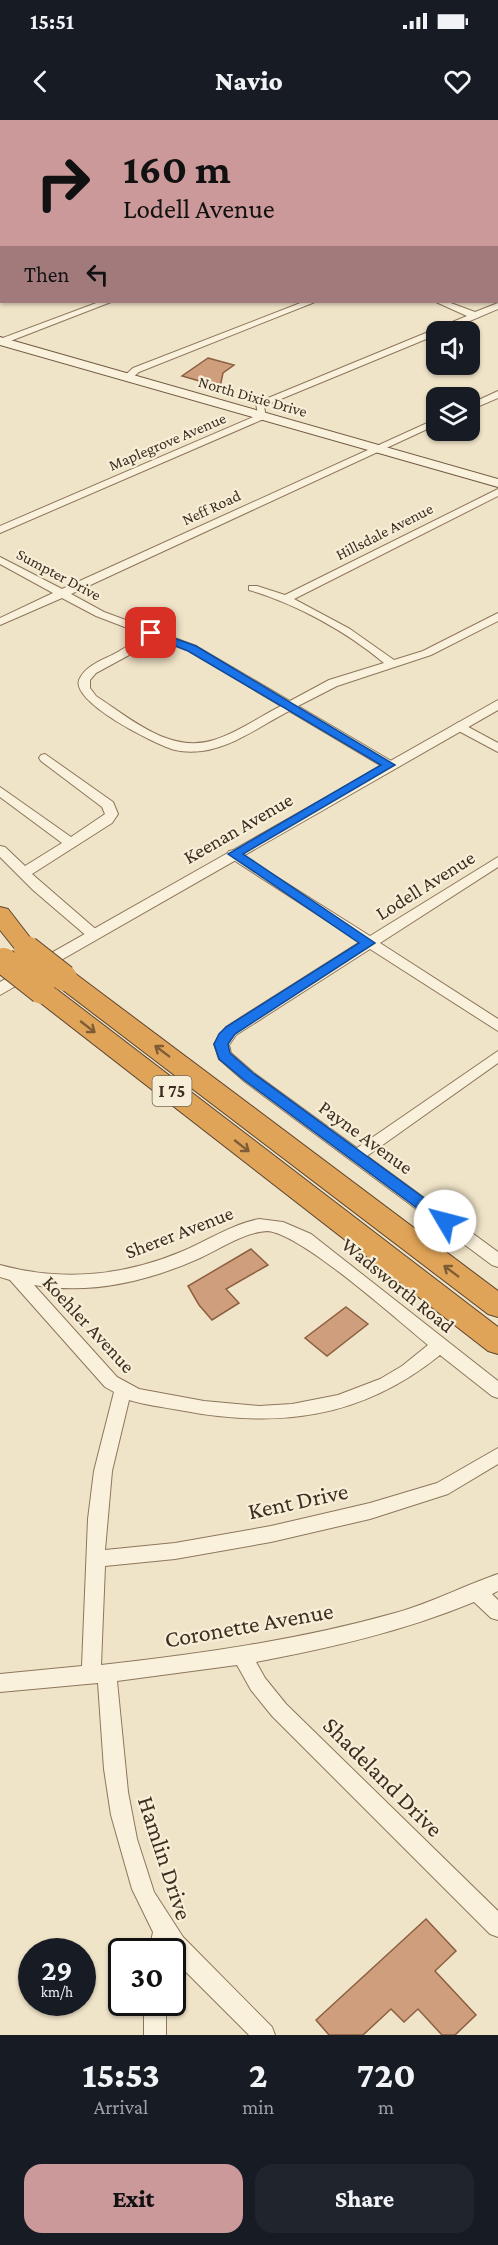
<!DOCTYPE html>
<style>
:root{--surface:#171b24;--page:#20242c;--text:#f1f3f6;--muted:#9ea1a6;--accent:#cc999b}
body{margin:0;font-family:"Crimson Pro",serif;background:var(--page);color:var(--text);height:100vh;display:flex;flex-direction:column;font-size:22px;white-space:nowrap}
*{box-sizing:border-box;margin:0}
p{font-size:20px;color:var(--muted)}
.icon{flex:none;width:33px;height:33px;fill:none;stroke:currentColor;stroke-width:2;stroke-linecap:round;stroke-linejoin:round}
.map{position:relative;height:1915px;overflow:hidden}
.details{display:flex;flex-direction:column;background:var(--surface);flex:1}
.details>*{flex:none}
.guide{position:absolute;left:0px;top:0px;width:498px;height:183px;box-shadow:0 2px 4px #0004;background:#cc999b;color:#111;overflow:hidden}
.controls{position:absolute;left:426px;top:201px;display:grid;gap:12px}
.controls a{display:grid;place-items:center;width:54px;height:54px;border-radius:12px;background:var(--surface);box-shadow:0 2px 4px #0004;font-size:30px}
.speed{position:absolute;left:18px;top:1818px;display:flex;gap:12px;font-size:30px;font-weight:700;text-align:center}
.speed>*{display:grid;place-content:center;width:78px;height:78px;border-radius:50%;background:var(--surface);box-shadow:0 2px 4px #0004;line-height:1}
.speed small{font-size:15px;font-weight:400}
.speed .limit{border:3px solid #111;border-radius:9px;background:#fff;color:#111}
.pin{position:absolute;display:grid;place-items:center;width:51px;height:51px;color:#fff;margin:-26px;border-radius:12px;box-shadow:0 3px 9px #0006}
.me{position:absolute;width:66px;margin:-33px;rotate:307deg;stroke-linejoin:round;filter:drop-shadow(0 0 4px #0008)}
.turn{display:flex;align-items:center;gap:21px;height:126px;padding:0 24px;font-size:27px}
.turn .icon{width:78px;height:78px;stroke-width:2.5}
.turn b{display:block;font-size:42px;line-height:51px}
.then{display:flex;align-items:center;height:57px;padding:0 24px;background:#0003;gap:12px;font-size:22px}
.eta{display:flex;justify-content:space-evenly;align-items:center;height:102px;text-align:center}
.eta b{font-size:36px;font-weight:800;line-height:42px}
.cta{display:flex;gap:12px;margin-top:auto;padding:12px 24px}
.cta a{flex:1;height:69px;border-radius:18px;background:var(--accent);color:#111;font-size:24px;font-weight:800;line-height:69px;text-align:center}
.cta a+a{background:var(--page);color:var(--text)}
.status{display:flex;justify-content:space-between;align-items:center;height:42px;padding:0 30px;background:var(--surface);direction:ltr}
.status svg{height:16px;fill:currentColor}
header{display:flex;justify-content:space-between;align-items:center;height:78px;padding:0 24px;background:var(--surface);font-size:27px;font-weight:800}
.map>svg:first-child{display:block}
.building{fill:#cf9f7d;stroke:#8d5f41;stroke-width:1.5}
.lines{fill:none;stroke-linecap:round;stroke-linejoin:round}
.minor-casing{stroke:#8d765c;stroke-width:2}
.tertiary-casing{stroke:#8d765c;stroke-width:2}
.secondary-casing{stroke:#6f573f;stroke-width:2}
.motorway-casing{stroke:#5b4430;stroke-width:2}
.minor{fill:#faf1dc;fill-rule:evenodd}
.tertiary{fill:#faf1dc;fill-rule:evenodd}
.secondary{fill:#faf1dc;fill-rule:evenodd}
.motorway{fill:#e0a458;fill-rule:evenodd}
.motorway-bridge-casing{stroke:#5b4430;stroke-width:28;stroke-linecap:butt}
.motorway-bridge{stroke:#e0a458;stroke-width:26}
.oneway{stroke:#7e5d36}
.route{fill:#1a73e8;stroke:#114b97;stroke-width:1.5}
.labels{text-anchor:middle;stroke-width:4.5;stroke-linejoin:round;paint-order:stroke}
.far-street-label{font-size:16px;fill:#3d2e20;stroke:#f7eed8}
.shield{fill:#f7eed8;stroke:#756857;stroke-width:1.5}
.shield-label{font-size:18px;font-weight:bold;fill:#3d2e20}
.street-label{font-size:20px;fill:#3d2e20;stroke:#f7eed8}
.near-street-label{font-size:24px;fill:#3d2e20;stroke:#f7eed8}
</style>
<div class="status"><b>15:51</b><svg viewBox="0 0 49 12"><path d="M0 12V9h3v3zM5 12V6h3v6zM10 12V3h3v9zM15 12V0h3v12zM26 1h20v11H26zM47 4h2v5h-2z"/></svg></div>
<header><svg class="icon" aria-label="back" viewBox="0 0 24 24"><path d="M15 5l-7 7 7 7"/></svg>Navio<svg class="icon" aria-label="heart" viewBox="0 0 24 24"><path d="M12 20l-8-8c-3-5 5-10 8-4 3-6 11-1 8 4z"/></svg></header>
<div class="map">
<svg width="498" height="1915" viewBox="0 0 498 1915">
<rect width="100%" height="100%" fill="#f0e4c8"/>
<g class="building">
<polygon points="208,238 234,245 223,253 220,267 182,256"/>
<polygon points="251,1129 268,1145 226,1169 239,1183 212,1200 199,1185 188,1166"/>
<polygon points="346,1187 368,1204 327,1236 305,1218"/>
<polygon points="426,1799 456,1831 435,1851 476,1895 455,1915 442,1915 418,1889 404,1902 391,1889 363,1915 329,1915 316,1900"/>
</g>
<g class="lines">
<g class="minor-casing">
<g id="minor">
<polygon points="125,0 134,0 135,2 126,2"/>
<polygon points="262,0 271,0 272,2 263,2"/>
<polygon points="433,0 443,0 432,2"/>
<rect x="0" y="4" width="2" height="5"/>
<rect x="496" y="35" width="2" height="4"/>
<rect x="0" y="86" width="2" height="5"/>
<rect x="496" y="93" width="2" height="6"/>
<rect x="496" y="106" width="2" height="6"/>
<rect x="0" y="136" width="2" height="6"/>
<polygon points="99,182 111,182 0,225 0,219"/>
<polygon points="303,182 315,182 139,252 130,260 122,258 133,248"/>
<polygon points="436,182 448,182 475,192 498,183 498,189 444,212 436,212 436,215 264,286 266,298 0,413 0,406 258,295 256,283 467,196"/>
<polygon points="498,271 498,278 470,290 470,284"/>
<path d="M436 299V305L71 474 104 492 196 526 290 581 329 560 384 543C346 511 296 484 249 470V466H257L285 475 498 369V376L294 479 350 509 394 540 423 531 498 493V501L431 535 337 566 298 586 393 642 395 645 393 648H385L289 591C262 605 233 627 202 631 194 632 183 632 175 630 156 625 66 580 80 558 88 543 107 539 121 530 129 526 136 519 143 514L96 496 62 478 0 505V498L53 473 0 444V437L62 469ZM153 517 188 530 281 586C259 597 237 613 214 620 170 634 131 599 96 576L90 568V560L96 553 131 534Z"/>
<polygon points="459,602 498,623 498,632 455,609 453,606"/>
<polygon points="45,634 113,682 118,694 112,703 32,754 99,812 101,815 99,818 89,818 33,770 0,737 0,726 5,727 25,746 62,723 0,677 0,667 71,717 105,694 102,687 41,641 39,638 41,635"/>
<polygon points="234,730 370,816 498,737 498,747 380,823 498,899 498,911 370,829 236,915 229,925 231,933 254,953 357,1028 498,931 498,943 367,1036 498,1132 498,1147 492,1145 244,961 219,939 214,924 226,907 360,822 229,737 227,734 229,731"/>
<path d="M259 1099 283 1102 311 1114 498 1261V1278L492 1276 440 1235C361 1299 277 1309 179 1290 163 1287 145 1285 129 1280L112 1351 105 1430 175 1423 271 1406 370 1383 437 1363 498 1328V1344L448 1374 370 1399 271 1422 175 1439 105 1446 101 1545C200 1534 299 1520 395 1493 431 1483 463 1466 498 1454V1471L492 1474 498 1480V1500L491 1498 474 1482C404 1511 330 1528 256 1542L265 1558 286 1584 498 1791V1817L490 1814 272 1596 251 1570 237 1545 117 1561 128 1672 137 1719 154 1772 183 1817 272 1907 275 1915H249L172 1838V1832H149L153 1812 132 1769 111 1695 104 1649 98 1563 0 1572V1554L82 1546 88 1399 94 1351 114 1272 105 1267 10 1160 0 1157V1145C62 1162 124 1156 183 1131 208 1120 233 1104 259 1099ZM268 1111C303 1115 396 1199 428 1225L402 1246 380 1259 338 1275 292 1284 259 1286 204 1281 139 1269 117 1257 34 1165C91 1175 149 1161 200 1138 222 1128 244 1112 268 1111Z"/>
<rect x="144" y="1882" width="22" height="33"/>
</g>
</g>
<g class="tertiary-casing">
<polygon id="tertiary" points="498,580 498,590 0,875 0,862"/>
</g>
<g class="secondary-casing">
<g id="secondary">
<polygon points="290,0 303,0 289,2"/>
<polygon points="0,168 2,168 0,176"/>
<polygon points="0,217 498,359 498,367 0,225"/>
</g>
</g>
<g class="motorway-casing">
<g id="motorway">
<polygon points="0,787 8,789 35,824 39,829 35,834 27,837 19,834 0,810"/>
<polygon points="64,850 73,852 498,1171 498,1197 488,1194 55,864 52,858 55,852"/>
<polygon points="42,863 51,865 498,1207 498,1234 488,1231 33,877 30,871 33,865"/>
</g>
</g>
<use href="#minor" class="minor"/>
<use href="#tertiary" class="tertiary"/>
<use href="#secondary" class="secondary"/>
<use href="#motorway" class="motorway"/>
<g class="motorway-bridge-casing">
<g id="motorway-bridge">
<polyline points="27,829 64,858"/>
<polyline points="4,841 42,871"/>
</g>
</g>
<use href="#motorway-bridge" class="motorway-bridge"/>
</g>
<defs><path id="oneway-shaft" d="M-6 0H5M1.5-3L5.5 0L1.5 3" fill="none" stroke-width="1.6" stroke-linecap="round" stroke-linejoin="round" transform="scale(1.5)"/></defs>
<g class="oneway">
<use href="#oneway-shaft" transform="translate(88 907) rotate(38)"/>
<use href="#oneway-shaft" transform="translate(162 931) rotate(-143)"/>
<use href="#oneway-shaft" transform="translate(242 1026) rotate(38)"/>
<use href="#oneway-shaft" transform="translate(451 1151) rotate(-143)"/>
</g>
<polygon class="route" points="151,510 196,526 395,645 243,734 375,823 235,914 228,924 230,933 253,953 450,1097 453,1101 450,1105 440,1105 244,960 219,939 214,924 219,914 226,907 359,823 228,734 381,645 188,531 147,515 147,511"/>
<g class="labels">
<g class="far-street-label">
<text transform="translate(253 276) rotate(16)" y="6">North Dixie Drive</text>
<text transform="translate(167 321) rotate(-23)" y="6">Maplegrove Avenue</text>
<text transform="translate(211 387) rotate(-25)" y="6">Neff Road</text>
<text transform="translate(384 411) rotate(-27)" y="6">Hillsdale Avenue</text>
<text transform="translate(59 454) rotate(28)" y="6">Sumpter Drive</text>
</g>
<rect class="shield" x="152.5" y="956" width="39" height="30" rx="4.5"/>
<g class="shield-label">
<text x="172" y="977">I 75</text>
</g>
<g class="street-label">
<text transform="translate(238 708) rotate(-30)" y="7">Keenan Avenue</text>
<text transform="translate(425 765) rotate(-32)" y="7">Lodell Avenue</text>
<text transform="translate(366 1017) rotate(36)" y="7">Payne Avenue</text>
<text transform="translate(179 1112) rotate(-21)" y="7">Sherer Avenue</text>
<text transform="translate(398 1165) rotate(39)" y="7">Wadsworth Road</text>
<text transform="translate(89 1204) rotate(47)" y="7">Koehler Avenue</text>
</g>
<g class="near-street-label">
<text transform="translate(298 1381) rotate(-12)" y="8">Kent Drive</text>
<text transform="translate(249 1505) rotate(-10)" y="8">Coronette Avenue</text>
<text transform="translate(383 1657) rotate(45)" y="8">Shadeland Drive</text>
<text transform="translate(165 1738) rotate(72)" y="8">Hamlin Drive</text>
</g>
</g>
</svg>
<div class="controls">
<a><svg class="icon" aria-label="sound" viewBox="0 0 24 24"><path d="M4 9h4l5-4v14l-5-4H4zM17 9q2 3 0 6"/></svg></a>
<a><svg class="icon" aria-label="layers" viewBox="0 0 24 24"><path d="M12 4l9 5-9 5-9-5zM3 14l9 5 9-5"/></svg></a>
</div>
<div class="speed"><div>29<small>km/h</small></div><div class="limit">30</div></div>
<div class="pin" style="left:151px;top:513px;background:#d93025"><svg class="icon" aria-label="arrive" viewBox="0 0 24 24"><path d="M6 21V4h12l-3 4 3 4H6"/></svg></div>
<svg class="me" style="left:445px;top:1101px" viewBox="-20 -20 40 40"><circle r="19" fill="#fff"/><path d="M0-13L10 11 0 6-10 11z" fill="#1a73e8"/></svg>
<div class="guide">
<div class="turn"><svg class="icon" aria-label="right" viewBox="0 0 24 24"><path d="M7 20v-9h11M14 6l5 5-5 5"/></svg><div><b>160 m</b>Lodell Avenue</div></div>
<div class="then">Then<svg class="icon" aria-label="left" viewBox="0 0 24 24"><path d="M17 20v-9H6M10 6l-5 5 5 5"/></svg></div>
</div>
</div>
<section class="details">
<div class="eta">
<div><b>15:53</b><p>Arrival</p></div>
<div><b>2</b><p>min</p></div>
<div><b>720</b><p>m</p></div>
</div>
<div class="cta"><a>Exit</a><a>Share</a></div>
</section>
